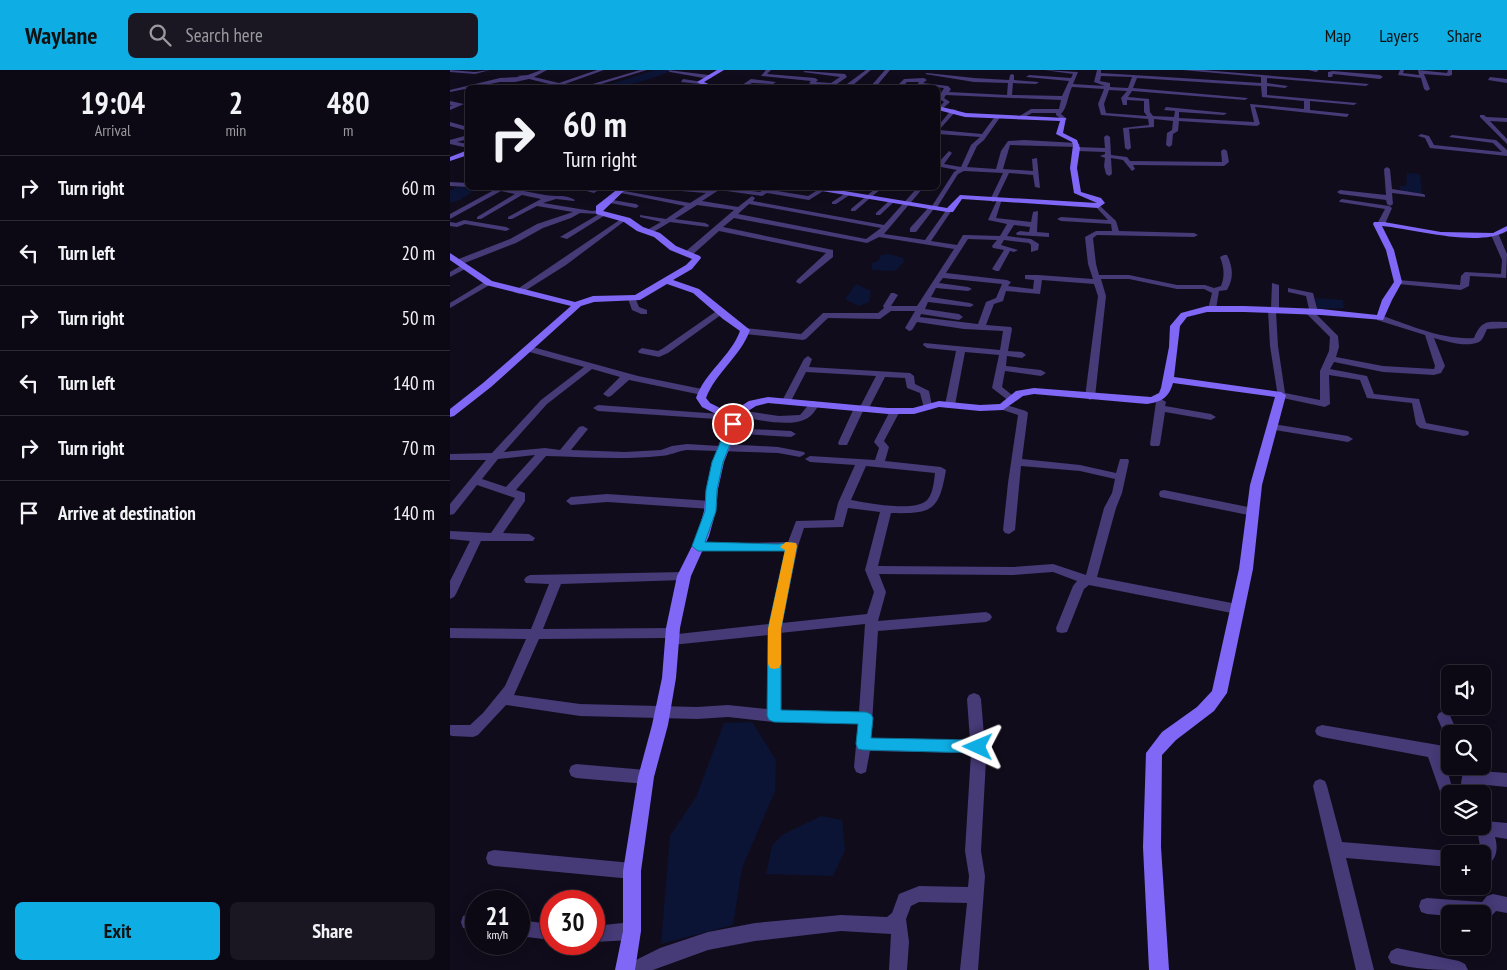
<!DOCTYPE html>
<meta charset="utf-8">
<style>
:root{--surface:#0d0914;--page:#1b1722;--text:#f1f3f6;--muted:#9a9aa0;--line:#2d2a34;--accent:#0eade3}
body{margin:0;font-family:"PT Sans Narrow",sans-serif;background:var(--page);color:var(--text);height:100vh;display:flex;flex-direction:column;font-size:19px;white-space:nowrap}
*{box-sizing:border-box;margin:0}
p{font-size:16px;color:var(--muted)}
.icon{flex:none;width:28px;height:28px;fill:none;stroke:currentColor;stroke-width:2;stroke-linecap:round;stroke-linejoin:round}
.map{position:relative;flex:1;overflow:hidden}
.drawer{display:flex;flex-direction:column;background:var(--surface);width:450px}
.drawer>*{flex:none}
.top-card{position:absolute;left:15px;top:15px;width:475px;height:105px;border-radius:8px;box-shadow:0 2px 12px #0003,0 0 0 1px var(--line);background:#0d0914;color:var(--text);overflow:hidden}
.tools{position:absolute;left:991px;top:595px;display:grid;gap:10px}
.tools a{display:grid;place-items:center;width:50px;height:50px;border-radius:8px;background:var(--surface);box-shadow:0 2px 12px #0003,0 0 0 1px var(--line);font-size:25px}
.speed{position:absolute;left:15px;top:820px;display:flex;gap:10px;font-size:25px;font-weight:700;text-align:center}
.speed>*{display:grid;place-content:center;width:65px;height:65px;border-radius:50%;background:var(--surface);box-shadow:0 2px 12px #0003,0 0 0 1px var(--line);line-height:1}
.speed small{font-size:12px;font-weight:400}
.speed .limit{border:8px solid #d22;background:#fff;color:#111}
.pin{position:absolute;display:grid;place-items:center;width:42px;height:42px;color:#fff;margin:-21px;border:2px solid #fff;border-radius:50%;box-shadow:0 1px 5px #0007}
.me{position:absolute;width:55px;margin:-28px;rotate:271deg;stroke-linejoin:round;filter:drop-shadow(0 0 4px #0008)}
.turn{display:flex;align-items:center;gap:18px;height:105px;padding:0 15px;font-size:22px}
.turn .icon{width:65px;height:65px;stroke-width:2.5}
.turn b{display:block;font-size:35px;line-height:42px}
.eta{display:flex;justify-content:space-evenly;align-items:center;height:85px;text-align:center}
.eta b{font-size:30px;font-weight:700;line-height:35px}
.button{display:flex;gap:10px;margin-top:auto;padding:10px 15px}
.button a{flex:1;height:58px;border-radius:8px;background:var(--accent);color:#111;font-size:20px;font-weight:700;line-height:58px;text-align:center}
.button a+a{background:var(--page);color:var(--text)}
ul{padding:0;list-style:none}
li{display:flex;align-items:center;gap:15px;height:65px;padding:0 15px;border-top:1px solid var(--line)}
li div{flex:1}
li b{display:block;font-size:19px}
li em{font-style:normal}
header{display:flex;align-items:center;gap:30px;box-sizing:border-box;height:70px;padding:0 25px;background:var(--accent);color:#111}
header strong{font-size:24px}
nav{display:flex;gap:28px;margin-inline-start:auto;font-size:18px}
.search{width:350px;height:45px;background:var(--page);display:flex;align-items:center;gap:12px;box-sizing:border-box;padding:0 18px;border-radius:8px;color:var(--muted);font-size:19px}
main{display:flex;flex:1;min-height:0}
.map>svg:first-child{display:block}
.water{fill:#0b1435}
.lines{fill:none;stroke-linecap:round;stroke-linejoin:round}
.street{fill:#463a77;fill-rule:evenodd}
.secondary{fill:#8167f5;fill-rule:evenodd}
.route{fill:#0eade3;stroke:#097094}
.slow{fill:#f59e0b}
</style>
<header>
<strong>Waylane</strong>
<div class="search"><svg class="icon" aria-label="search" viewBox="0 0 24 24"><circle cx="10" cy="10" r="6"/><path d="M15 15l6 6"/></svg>Search here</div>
<nav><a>Map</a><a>Layers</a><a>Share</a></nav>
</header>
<main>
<section class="drawer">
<div class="eta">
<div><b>19:04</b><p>Arrival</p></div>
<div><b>2</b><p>min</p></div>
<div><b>480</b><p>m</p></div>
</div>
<ul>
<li><svg class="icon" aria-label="right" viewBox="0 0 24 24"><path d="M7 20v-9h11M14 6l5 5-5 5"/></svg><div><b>Turn right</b></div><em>60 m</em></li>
<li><svg class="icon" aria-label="left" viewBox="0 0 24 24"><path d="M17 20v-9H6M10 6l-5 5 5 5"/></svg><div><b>Turn left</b></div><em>20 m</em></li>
<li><svg class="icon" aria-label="right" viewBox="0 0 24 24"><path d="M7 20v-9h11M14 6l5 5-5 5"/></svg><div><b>Turn right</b></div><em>50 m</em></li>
<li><svg class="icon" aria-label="left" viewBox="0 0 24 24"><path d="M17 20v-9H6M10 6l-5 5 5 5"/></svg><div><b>Turn left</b></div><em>140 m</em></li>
<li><svg class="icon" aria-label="right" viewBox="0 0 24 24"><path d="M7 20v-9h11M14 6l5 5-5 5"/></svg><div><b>Turn right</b></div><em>70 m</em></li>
<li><svg class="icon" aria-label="arrive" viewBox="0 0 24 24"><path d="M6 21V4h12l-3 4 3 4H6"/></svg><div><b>Arrive at destination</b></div><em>140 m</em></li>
</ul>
<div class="button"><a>Exit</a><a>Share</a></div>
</section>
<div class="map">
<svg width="1057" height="900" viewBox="0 0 1057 900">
<rect width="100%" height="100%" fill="#110c1b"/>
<g class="water">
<path d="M205 0H224C200 10 176 17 149 18Z"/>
<polygon points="957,103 970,104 972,124 952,122 949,116 956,116"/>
<polygon points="7,117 28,118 10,130 0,133 0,121"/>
<polygon points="439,184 453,188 454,192 445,201 422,200 422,193 428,191 431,185"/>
<polygon points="406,214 421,221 419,232 409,236 395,229"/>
<polygon points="865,228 893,230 894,238 867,239"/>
<polygon points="302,652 326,690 325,721 292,798 283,855 211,874 220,766 246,727 274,653"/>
<polygon points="371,746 392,750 395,780 383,806 316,804 322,776 332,765"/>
</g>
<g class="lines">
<g class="street">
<polygon points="0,0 25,2 40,0 25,4 0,2"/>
<polygon points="91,0 97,0 84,7 109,13 147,0 154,0 115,14 126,18 116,18 79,9 65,12 50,12 0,22 0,20 50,8 70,7 67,6 78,5"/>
<polygon points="190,0 197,0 138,18 129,18"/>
<polygon points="218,0 259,5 262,7 259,9 220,2"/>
<polygon points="316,0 321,0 317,4 365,8 368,10 366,12 381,13 390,7 353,2 355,1 395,4 397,7 387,14 397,14 416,0 421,0 403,15 420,17 435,0 440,0 425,18 395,18 362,15 359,13 361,11 311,6"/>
<path d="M594 0 628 2 623 14 655 16 644 12 647 0H651V3L811 13V7L732 0H753L919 14 916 16 817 8V13L838 16 835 18 817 16V25L907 33 904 35 860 31V40L899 44 897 47 805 37 810 54 807 56 729 51 728 61 723 64 722 75 719 77 716 75 717 63 722 60 723 51 704 49V57L679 59 681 78 678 80 675 78 673 58 699 55 698 49 651 45 648 34 654 19 622 17C618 25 617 38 611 44L617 49 614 51 606 45V43H582L573 48 568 47 581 39H609L611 30 496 25 494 28 500 32 491 40 488 38 494 32 488 28 494 18 467 15 469 12H457L451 18H445L454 9 474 8 477 10 473 13 498 16 501 19 499 22 557 25 558 13 524 12 475 4 477 3 524 8 559 10 560 5 562 4 564 5V10L589 12 586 14 563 13 562 25 612 26 619 11 576 7 579 5 621 8 623 4ZM651 6 682 7 678 18 660 17V13L650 11ZM687 8 811 16 812 27 854 31V39L800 34 804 52 729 48V42L774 45 777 43 716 37 714 40 725 41 724 47 703 46 700 42 699 29 678 27 682 21 795 30 798 28 683 18ZM659 20 677 21 671 28 673 35H677V30L694 31V42L697 46 656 43 654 34Z"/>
<polygon points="858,0 868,0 868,1 866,2"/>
<polygon points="950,0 954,0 953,3 969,5 968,0 997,3 998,0 1002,0 1002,5 999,6 974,4 980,19 977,21 974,19 971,8 948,5"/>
<polygon points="883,1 930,5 933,7 930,9 883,4 882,7 878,7 878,2"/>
<polygon points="1040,7 1057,9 1057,13 1038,10"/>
<polygon points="233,9 253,12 250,14 231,12"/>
<polygon points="301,9 326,12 323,14 302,13 298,15 301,18 262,17 265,15 292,15"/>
<polygon points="0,31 14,34 0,40 0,36 3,35 0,35"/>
<polygon points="502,39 507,40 489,60 532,64 546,45 551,46 534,70 527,76 517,97 546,99 551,81 558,71 574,70 627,73 630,75 627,77 560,75 553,99 583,101 582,89 587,88 590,118 585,117 583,105 559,103 546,130 543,132 540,130 553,103 514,101 508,104 486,139 483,140 466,162 460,162 460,158 479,137 482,136 504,102 507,100 491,97 488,99 488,93 499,81 502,83 494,94 511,97 521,75 530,67 488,64 488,56"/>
<polygon points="1030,45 1034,45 1036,47 1057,48 1057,52 1040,51 1057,69 1057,74 1030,47"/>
<polygon points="0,52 18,57 18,61 0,56"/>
<polygon points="971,64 979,66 984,75 1052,82 1043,73 999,67 1002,65 1046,70 1057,80 1057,86 980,78 975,68 968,66"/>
<polygon points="18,65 18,69 7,72 18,74 18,78 0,74 0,70"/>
<polygon points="657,65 660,67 661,85 677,87 680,91 772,92 771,81 774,79 777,81 779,92 774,96 683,95 685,99 682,101 673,90 661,88 662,104 659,106 656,104 654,96 655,88 650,86 655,84 655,82 627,81 624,79 627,77 655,78 654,67"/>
<polygon points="937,97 940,99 942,119 973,124 975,125 975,127 942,123 943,134 940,136 937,134 936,130 890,124 887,122 890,120 936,125 934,99"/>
<polygon points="0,112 18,113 18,117 0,116"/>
<path d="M41 118C59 116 77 122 95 125 105 127 116 124 125 130L124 131 106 129 93 133 142 141 149 140 157 144 117 169 110 167 149 144 130 143 121 148 93 158 66 173 12 194H6V190L60 169 87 154 123 142 87 136 62 149H58V147L91 129 72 125 31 149H27V147L65 124 51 121 0 149V144L44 120Z"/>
<polygon points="125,118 136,118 147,121 144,123"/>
<path d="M215 118H278L310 122 315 119 358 126 371 118H375V120L359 130 317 123 312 126 269 120 252 131 288 137 302 126 305 128 303 131 434 155 467 118H473L434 164 475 170 497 139 499 138 502 140 481 171 507 175 513 165H516L550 166 557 154 538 150 547 130 552 129 546 148 581 152 583 142 588 141 587 162 599 163V167L567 165 566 163 570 161 579 162 580 157 564 155 557 166 581 169 589 174 588 180 581 182V175L579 173 554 170 551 175 568 180 564 182 560 181 549 201H546L542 199 554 180 543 178 542 176 547 170 518 169 496 203 557 210 561 212 558 216 583 219 584 210 575 209V205H588L643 209 638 194 635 167 646 161H662L661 154 611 151 607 149 611 147 658 150 645 136 648 134 666 151 669 161 744 163 748 165 744 167 647 165 643 168 646 194 649 205H679L727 215H755L764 218 771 216C775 206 774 197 770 187L774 185H777C783 197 784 208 777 220L769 221 766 239 762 241 758 239 762 223 754 219H727L679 209H651L656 226 645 327 640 330 635 327 648 226 644 214 592 210 590 224 556 221 553 231 544 234 536 255 561 257 562 259 558 281 572 282 576 285 572 288 557 286 556 296 591 300 596 303 591 306 555 301 552 317 567 329 565 331H559L542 318 549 285 515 282 505 335 500 338 495 335 506 281 477 278 473 275 474 273 550 280 553 261 514 259 467 252 462 260 459 261 455 258 465 241H441L430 249 378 248 356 269 353 270 295 264 291 261 295 258 351 264 373 243H428L434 238 433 236 441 223H444L448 225 441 236H467L504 179 429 167 417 173 284 148 273 157 383 180V187L350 214 346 212 347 210 376 183 269 161 241 186H235V182L284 140 247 135 225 149 255 153 259 155 258 157 220 152 200 164 196 162 197 160 211 152 190 147V145L216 149 235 136 166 122 169 120 240 133 256 123 218 120ZM299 134 431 158 416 169 288 144ZM493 208 552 214 546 228 536 232 528 254 470 247 471 244 509 250 513 247 509 244 475 239 478 232 520 237 524 235 520 233 481 227 486 218 518 221 522 219 518 217 489 213Z"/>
<polygon points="426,118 432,118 405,141 401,141 401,139"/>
<polygon points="396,123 401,124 386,134 382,134 382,132"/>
<polygon points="157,129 186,134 189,136 186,138 155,132 155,130"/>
<polygon points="892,129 939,136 942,138 935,154 931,156 927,154 935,139 890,132 889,131"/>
<polygon points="440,130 445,131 430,145 426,145 426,143"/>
<polygon points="174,147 178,149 176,150 116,195 70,224 63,222"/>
<polygon points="14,150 56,157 60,159 56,161 15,154 7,157 0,156 0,152 6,153"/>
<polygon points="1042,163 1048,163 1057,184 1056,208 1020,206 1019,216 1011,220 948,214 944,212 948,210 1010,215 1011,206 1015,202 1051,204 1052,190 1041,165"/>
<polygon points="12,195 19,197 0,207 0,202"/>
<polygon points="36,211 43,213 0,238 0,233"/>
<path d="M822 213 829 215V240L826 242 828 276 835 323 870 330V301L879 281 880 267 854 241 859 239 856 226 838 222V218L863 223 868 242 866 244 888 266 889 277 886 287 933 296 984 299 985 296 975 265 927 250V246H933C962 256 993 270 1024 268 1032 249 1038 252 1057 252V258L1037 259C1035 263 1033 270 1029 272 1016 278 996 271 984 268L995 296 991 303 984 305 933 302 884 292 880 299 917 306 924 324 969 329 976 353 1018 361 1019 363 1018 365 1014 366 970 358 966 354 962 333 917 328 910 310 879 305 880 334 875 337 828 327 820 276 818 240 821 238Z"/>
<polygon points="179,227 185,227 189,237 197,240 197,244 191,244 182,240 178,229"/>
<polygon points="268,240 271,240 275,242 218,283 209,287 189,283 188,281 192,278 208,281 212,279"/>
<path d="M79 276 188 306 252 319 257 322 252 325 179 310 161 326 158 327 153 324 170 307 142 299 97 334 54 382 95 378 110 380 129 357 133 356 138 359 121 380 175 382 211 380 222 376 237 374 270 376 274 374 328 377 354 382 355 384 350 387 328 383 237 380C228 381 219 386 210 386 173 390 134 387 96 386L66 420 75 423V431L53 463 79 464 85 468 83 471H31L6 524 4 527 0 529V511L20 471 0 469V461L41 463 65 428 27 415 4 444 0 445V434L36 390H0V384L42 383 91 330 134 297 76 281V277ZM85 385 56 417 32 409 48 389Z"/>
<polygon points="358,286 362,289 359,297 460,303 464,306 465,314 479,321 482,336 477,339 474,338 470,323 457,318 455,308 435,307 419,338 413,341 397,375 389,375 388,373 404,338 411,335 426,306 356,302 340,333 334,333 332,331 354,289"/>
<polygon points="711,329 716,332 715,336 761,344 766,347 761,350 715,342 710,374 709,376 701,376 700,374 706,332"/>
<path d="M364 331 369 334C366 340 362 346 356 349 339 358 303 349 285 345L284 349 281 350 148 341 143 338 148 335 284 345 285 341 288 340 329 346 350 345 361 332Z"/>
<path d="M553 334 576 341 578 343 572 389 630 395 666 403 670 389H678L679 391 672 423 666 438 647 507 787 534 791 536 793 539 791 542 787 544 639 515 634 519 617 562 612 563 607 562 606 558 623 516 627 511 603 502 563 505 429 504 436 522 428 551 536 542 540 544 542 547 540 550 536 552 428 561 421 668 520 670 517 629 519 625 524 623 529 625 531 629 536 690 531 781 535 806 528 900H510L517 833 469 832 461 836 456 849 459 872 457 900H439L441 864 391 861 305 871 258 880 203 900H175L178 894 210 878 258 862 305 853 391 845 437 847 442 843 449 824 469 816 518 817 519 806 515 781 521 683 420 681 416 702 411 704 406 702 404 697 408 654 324 652 278 647 247 649 130 646 56 635 28 665 23 667 2 666 0 665V655H20L33 643 55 616 76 569 0 568V558L81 559 99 514 76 513 74 510 76 507 80 505 234 502 238 503 240 506 238 509 234 510 111 514 93 559 222 558 227 559 228 564 319 554 335 481H248L244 480 242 477 244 474 338 472 346 451 384 450 388 433 405 395 360 392 355 389 360 386 425 390 429 378 424 372 440 341 445 338 450 341 434 371 439 377 435 391 491 397 496 400C489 441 482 444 441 443L428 496 563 497 603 494 636 505 654 438 662 423 665 409 630 401 571 396 565 460 559 464 555 463 553 460 558 413 568 345 550 339 548 337 550 335ZM416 396 485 403C484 411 483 423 478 429 467 443 417 433 401 430ZM398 438 430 442 415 500 424 522 417 544 332 553 348 476 354 458 393 457ZM415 554 409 642 331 640 330 563ZM318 565 317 639 278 635 247 637 130 634 64 625 89 569 217 568V574L222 575Z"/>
<polygon points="823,354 898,366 903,369 898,372 819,359 818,357 819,355"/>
<polygon points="280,358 341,361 346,364 341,367 276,363 275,361"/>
<polygon points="714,420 803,438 809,442 803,446 710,427 709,424 710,421"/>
<polygon points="157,424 261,431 267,435 261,439 157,432 121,435 116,431 121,427"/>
<polygon points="994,641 999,643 1008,664 1000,664 1000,670 996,668 987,647 989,643"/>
<polygon points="872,655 1000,677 1000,691 994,689 1004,724 1000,724 1000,728 997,729 992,727 978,687 872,667 867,665 865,661 867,657"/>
<polygon points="126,694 196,700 201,702 203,707 201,712 196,714 126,708 121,706 119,701 121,696"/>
<polygon points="1018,700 1057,703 1057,717 1026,714 1028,724 1013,724 1011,713 1013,702"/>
<polygon points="870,709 875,711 877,716 892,772 1000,781 1006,784 1000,784 1000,797 896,788 924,900 906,900 863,716 865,711"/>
<path d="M1035 751 1057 753V769L1045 767C1049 781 1046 792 1032 798V784H1027L1030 781C1031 773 1026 764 1028 756H1032V752Z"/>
<polygon points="44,780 182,793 188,795 190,801 188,807 182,809 44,796 38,794 36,788 38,782"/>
<path d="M1043 824 1057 827V843L1046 841C1042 845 1039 850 1032 849V844H1000V846L977 844 971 842 969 836 971 830 977 828 1032 832 1037 826Z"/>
<polygon points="19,844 26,845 26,861 13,858 11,852 13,846"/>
<polygon points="69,850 101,854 101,870 69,866"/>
<polygon points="182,852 188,855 191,861 188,867 182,870 144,872 144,856"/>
<path d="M947 878 1009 891 1015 894 1018 900C992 900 965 900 941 893L938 887 941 881Z"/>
</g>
<g class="secondary">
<polygon points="267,0 274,0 254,12 267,18 258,18 247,12"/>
<polygon points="488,36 516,43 616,48 613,63 627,70 630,78 627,98 631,122 651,128 655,133 648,138 512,129 503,142 497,142 366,120 362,118 376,118 497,138 510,125 647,133 624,123 620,98 623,75 622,72 606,64 610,51 515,47 488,40"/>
<polygon points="18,80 18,85 0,91 0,87"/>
<path d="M169 118H177L153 141 180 148 193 157 210 163 226 176 250 186 251 188 242 199 223 210 249 219 300 260C291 286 266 302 256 328L260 333 280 343 299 331 318 327 438 338H463L489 331 530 335 550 334 566 321 584 318 701 327 709 323 711 318 719 277 720 256 731 243 757 236H794L871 239 927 245 932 230 944 212 936 180 923 154 924 152H934L991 162 1043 163 1057 156V161C1028 178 965 159 932 156L944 180 952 212 942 230 933 250 871 245 794 242H757L737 247 730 256 724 307 831 322 836 325 812 415 803 499 777 623 764 641 726 670 712 685 711 777 719 900H699L693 777 696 683 712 662 747 637 762 621 789 499 800 415 825 327 723 313C719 327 712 332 697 334L584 324 573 326 553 340 530 341 489 337 464 344H438L318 333 306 336 287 348 289 354 274 392 268 419 266 441 259 466 241 506 230 558 226 608 218 655 204 707 191 801V861L185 900H165L173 861V801L188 707 202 655 212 608 216 558 227 506 247 466 254 441 256 419 262 392 277 354 276 349 252 337 246 328C255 302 281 286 290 261L273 249 243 223 217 214 190 230 144 232 131 236 41 317 4 346 0 347V339L33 313 121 236 36 215 0 190V183L42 211 125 232 143 226 185 225 236 195 242 189 220 180 204 167 187 161 174 152 146 144V136Z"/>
</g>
</g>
<polygon class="route" points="283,351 288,354 273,392 267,420 266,441 255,472 328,474 342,472 347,476 331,559 331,640 416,642 421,644 423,648 421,668 528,670 533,672 535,677 533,681 528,683 413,680 408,679 406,674 408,654 324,652 319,650 317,646 318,559 335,481 248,481 242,476 255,441 256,420 262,392 278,354"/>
<polygon class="slow" points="336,472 346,473 347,476 331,559 331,594 329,598 324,599 320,598 318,594 318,559 335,480 330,477"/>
</svg>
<div class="tools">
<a><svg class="icon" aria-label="sound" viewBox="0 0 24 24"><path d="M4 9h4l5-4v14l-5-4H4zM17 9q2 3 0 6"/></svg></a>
<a><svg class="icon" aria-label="search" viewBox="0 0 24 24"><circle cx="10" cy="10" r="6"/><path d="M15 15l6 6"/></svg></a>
<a><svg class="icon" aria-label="layers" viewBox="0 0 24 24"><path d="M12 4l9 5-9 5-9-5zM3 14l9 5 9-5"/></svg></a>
<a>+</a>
<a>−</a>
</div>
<div class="speed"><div>21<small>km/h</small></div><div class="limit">30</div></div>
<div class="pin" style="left:283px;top:354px;background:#d93025"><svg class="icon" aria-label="arrive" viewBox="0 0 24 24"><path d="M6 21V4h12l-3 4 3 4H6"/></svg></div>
<svg class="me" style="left:528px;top:677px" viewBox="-20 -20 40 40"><path d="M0-17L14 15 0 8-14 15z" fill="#0eade3" stroke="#fff" stroke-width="4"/></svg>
<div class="top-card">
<div class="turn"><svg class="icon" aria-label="right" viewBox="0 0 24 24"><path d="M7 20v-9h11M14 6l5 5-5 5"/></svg><div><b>60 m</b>Turn right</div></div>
</div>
</div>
</main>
